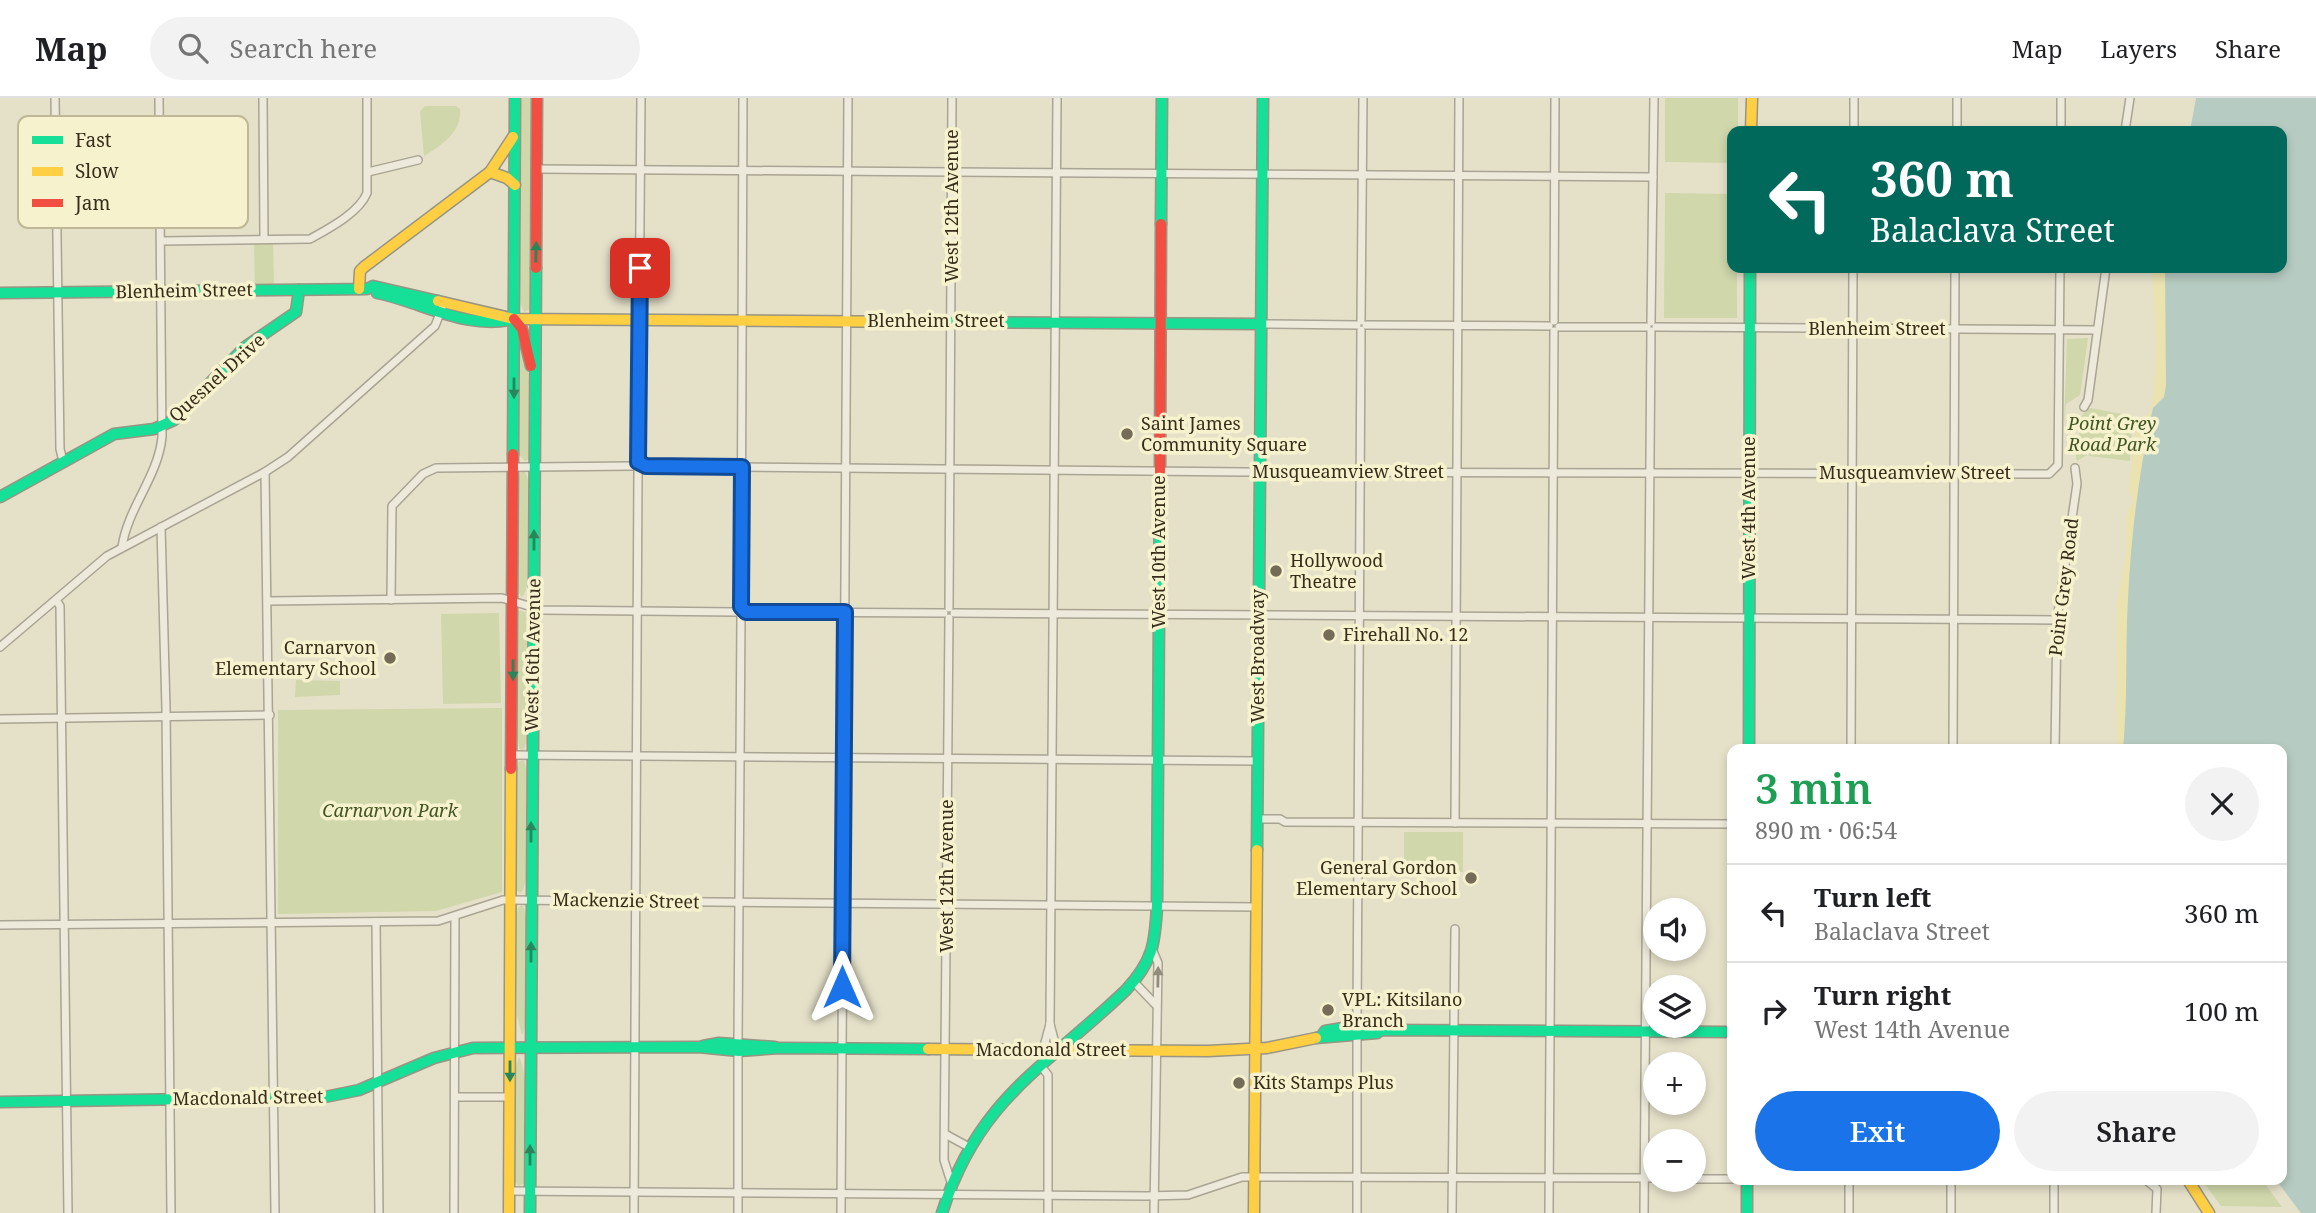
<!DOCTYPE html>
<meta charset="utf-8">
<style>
:root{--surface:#fff;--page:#f2f2f2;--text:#202124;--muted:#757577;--line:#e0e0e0;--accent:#1a73e8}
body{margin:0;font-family:"Noto Serif",serif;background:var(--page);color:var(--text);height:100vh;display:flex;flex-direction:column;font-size:26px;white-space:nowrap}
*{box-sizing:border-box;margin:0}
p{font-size:23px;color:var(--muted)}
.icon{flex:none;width:38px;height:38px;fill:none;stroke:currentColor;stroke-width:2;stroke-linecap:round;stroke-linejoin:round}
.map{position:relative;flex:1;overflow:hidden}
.side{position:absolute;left:1727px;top:646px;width:560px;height:441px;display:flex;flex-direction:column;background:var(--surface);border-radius:14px;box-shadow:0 4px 10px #0003}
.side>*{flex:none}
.banner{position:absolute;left:1727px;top:28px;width:560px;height:147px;border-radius:14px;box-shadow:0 4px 10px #0003;background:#00695c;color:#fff;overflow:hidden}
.buttons{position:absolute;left:1643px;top:800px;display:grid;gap:14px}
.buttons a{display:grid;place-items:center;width:63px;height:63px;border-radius:50%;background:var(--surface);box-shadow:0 4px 10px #0003;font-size:35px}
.pin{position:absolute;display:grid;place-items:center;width:60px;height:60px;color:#fff;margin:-30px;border-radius:14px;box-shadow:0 4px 10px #0006}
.me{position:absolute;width:77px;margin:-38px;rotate:0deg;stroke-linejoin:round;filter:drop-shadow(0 0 5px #0008)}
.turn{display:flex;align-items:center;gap:24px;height:147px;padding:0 28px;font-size:32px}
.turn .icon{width:91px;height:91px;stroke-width:2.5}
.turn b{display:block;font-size:49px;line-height:60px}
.round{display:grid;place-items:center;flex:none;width:74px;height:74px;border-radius:37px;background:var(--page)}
.summary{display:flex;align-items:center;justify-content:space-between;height:119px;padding:0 28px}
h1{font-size:42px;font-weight:600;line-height:52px;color:#1e9e55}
.cta{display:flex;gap:14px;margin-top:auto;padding:14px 28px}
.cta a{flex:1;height:80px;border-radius:42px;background:var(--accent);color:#fff;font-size:28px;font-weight:600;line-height:80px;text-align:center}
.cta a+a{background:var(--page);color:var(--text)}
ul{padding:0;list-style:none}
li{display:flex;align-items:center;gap:21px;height:98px;padding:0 28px;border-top:2px solid var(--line)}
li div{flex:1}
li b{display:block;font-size:26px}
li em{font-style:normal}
header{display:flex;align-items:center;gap:42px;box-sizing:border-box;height:98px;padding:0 35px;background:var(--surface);border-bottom:2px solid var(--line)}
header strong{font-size:33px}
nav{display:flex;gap:38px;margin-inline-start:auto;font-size:24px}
.search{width:490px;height:63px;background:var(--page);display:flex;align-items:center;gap:18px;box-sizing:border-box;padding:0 24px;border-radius:38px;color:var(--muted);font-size:26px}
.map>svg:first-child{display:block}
.green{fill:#d0d7ab}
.sand{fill:#eae3af}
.water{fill:#b6cbc1}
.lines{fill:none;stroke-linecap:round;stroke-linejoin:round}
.street-casing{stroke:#a9a493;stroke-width:10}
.fast-casing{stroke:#999483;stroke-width:13}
.slow-casing{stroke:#999483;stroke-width:13}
.jam-casing{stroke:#999483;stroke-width:13}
.street{stroke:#edeadc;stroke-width:7}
.fast{stroke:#16e098;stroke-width:10}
.slow{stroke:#ffcf43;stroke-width:10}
.jam{stroke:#f24e42;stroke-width:10}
.oneway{fill:#27865a}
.oneway2{fill:#928c7c}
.route-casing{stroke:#114b97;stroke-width:18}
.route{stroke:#1a73e8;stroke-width:12}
.poi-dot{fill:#756c58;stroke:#f7f2ce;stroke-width:2.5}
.labels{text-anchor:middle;stroke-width:7;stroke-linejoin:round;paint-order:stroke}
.street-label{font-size:18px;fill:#382d1b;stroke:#f7f2ce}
.poi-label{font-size:18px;fill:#382d1b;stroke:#f7f2ce;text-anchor:start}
.park-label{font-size:18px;font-style:italic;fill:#405521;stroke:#f7f2ce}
.key{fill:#f7f2ce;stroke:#beb798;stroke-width:2}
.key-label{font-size:19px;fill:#382d1b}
</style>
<header>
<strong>Map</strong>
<div class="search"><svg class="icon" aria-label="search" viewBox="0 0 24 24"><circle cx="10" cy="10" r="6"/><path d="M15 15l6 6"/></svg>Search here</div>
<nav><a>Map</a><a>Layers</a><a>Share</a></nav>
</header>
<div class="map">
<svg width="2316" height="1115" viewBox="0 0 2316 1115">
<rect width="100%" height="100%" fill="#e5e1c9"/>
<g class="green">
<polygon points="520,0 531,0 530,211 524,214 519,202"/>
<polygon points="1665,0 1738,0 1738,33 1732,33 1732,65 1665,64"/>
<path d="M425 8H456L460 11C462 34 442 47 424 58L420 13Z"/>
<polygon points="1665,95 1732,96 1732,170 1737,170 1737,220 1664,220"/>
<polygon points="273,143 274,188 255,189 254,144"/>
<path d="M520 235C531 277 534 317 529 361L525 363 520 358 517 345Z"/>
<polygon points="2088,240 2080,297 2066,306 2064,327 2067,241"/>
<path d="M2090 310 2133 318 2130 363 2089 358V344L2085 347 2087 357 2077 363C2073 346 2082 336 2082 317Z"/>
<path d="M524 373C536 385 534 487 522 499L518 495 516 480 517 385 520 375Z"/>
<polygon points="518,512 529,515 528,641 523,653 519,650 517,640"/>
<polygon points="499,515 501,605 443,606 441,516"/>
<polygon points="296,582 340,583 340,597 295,599"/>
<polygon points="502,610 502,794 436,813 278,816 278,612"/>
<path d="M523 662C533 672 532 784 521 795L517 793 516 673 518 664Z"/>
<rect x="1404" y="734" width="59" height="40"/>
<path d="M522 807C532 815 530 925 522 937L517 918 515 823 518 810Z"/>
<path d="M519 959C530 975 527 1060 526 1084L519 1088 513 1082 514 974Z"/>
<polygon points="2202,1082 2262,1082 2282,1109 2221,1108"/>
</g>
<path class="sand" d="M2152 170H2214L2204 651H2117V506L2126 457V417L2133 403 2129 391 2137 321 2150 316C2160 272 2155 215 2152 170Z"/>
<path class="water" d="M2196 0H2316V1115H2301L2276 1082H2282V651H2123C2128 601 2125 551 2128 501 2131 437 2139 372 2153 310L2164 299 2166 287 2165 170H2282V33H2190Z"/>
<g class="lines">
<g class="street-casing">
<g id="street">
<polyline points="55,0 60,351 63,363"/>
<polyline points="263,0 264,141"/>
<polyline points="1854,33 1854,0"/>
<polyline points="1957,33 1957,0"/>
<polyline points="2061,33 2061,0"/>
<polyline points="2125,33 2130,0"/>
<polyline points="536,71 1653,79"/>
<polyline points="368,74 418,62"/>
<path d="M161 143 310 141C328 131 359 115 367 95V0"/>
<polyline points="1361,223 1363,0"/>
<polyline points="1554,223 1555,0"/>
<polyline points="1651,224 1654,0"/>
<polyline points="1261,226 1357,227"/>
<polyline points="1366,227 1549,228"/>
<polyline points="1559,229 1647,229"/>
<polyline points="1656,229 2097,232"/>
<polyline points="2084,309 2088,302 2106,170"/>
<polyline points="638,364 641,0"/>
<polyline points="642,368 1245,374 2049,376 2058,367 2060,170"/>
<polyline points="265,374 275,1115"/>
<polyline points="161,429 166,611 171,1115"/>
<path d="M122 449C128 409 158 379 162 339L159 0"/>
<polyline points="56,502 60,508 68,1115"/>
<polyline points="391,502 392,408 423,376 436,370 635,368"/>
<polyline points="269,503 502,500 542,512 736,514"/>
<polyline points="741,509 743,0"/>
<polyline points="949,510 952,0"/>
<polyline points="746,514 944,515"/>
<polyline points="954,515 2057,522"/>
<polyline points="949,520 944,1062 951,1084"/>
<polyline points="0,549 107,458 265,374 288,359 435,228 442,210"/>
<polyline points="0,621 270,617"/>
<polyline points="1851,651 1853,170"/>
<polyline points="1953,651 1955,170"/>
<polyline points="2055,651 2057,522 2077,386 2075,370"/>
<polyline points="513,657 1257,663"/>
<polyline points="1257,721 1280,721 1285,724 1732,726"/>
<polyline points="1455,725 1459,0"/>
<polyline points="376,824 379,1115"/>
<polyline points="0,827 438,823 503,802 1256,809"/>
<polyline points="1153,853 1158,865 1154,1115"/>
<polyline points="1134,884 1155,906"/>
<polyline points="1050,926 1057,953"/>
<polyline points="1357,927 1361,232"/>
<polyline points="738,945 741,518"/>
<polyline points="1043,952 1050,926 1057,0"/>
<polyline points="738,953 738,1115"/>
<polyline points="1040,967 1048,977 1048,1115"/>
<polyline points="455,999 510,999"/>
<polyline points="945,1036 967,1048"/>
<polyline points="1694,1081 1732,1081"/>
<polyline points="2024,1082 2146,1082 2157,1091 2156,1115"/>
<polyline points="509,1093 1146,1098 1188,1097 1242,1079 1656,1080"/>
<polyline points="454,1115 455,819"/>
<polyline points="634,1115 638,372"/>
<polyline points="841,1115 848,0"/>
<polyline points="1357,1115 1357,937"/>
<polyline points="1452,1115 1455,831"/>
<polyline points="1549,1115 1554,233"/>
<polyline points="1644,1115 1651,233"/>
<polyline points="1849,1115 1849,1084"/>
<polyline points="1951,1115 1951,1082"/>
<polyline points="2054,1115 2054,1082"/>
</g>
</g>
<g class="fast-casing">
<g id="fast">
<polyline points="1161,126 1162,0"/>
<polyline points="0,195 367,191 373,188 438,203"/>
<path d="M377 195C422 204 468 233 514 221"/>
<polyline points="923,224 1261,226"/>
<polyline points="513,356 515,0"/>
<polyline points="0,399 114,336 154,331 174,322 245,249 296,214 299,192"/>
<polyline points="1749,651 1750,170"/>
<polyline points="1257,752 1263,0"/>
<polyline points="1321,939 1325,933 1361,927 1381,932"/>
<polyline points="1316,940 1377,935 1381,932 1732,934"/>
<polyline points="703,948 719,945 775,949"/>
<polyline points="0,1004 325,999 359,992 434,960 473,950 698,949 739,953 779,950 928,951"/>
<polyline points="1747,1082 1747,1115"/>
<polyline points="530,1115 536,170"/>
<path d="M942 1115C978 1000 1046 969 1126 892 1153 863 1155 846 1157 808L1160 376"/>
</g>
</g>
<g class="slow-casing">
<g id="slow">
<polyline points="1751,33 1752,0"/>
<polyline points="490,74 507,80 515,87"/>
<polyline points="359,191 360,173 364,169 490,74 513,39"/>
<polyline points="438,203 514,221 923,224"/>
<polyline points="928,951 1208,953 1267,950 1316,940"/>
<polyline points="2188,1082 2209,1115"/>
<polyline points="509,1115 511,671"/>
<polyline points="1254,1115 1257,752"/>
</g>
</g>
<g class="jam-casing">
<g id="jam">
<polyline points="536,170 537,0"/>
<polyline points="514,221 522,231 531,268"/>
<polyline points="1160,376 1161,126"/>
<polyline points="511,671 513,356"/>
</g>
</g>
<use href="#street" class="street"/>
<use href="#fast" class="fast"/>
<use href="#slow" class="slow"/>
<use href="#jam" class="jam"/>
</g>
<defs><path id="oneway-solid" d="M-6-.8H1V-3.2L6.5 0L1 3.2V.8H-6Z" transform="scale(1.75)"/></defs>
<g class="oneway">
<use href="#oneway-solid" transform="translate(536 154) rotate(-89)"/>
<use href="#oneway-solid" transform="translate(514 290) rotate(90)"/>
<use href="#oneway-solid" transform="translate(534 442) rotate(-90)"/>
<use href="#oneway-solid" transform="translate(513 572) rotate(90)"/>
<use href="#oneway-solid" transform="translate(531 734) rotate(-90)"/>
<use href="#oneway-solid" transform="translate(531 854) rotate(-90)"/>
<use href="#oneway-solid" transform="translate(510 973) rotate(90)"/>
<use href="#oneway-solid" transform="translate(530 1057) rotate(-90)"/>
</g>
<use class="oneway2" href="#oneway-solid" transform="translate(1158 879) rotate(-89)"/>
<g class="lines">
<g class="route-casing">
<polyline id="route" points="640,170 638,364 646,368 742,369 741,509 746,514 845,514 842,889"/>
</g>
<use href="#route" class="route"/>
</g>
<g class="poi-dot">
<circle cx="1127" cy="336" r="7"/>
<circle cx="1276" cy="473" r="7"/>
<circle cx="1329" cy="537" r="7"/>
<circle cx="390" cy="560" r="7"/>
<circle cx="1471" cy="780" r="7"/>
<circle cx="1328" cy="912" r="7"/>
<circle cx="1239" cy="985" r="7"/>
</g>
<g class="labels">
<g class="street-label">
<text transform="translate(952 108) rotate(-90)" y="6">West 12th Avenue</text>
<text transform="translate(184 193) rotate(-1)" y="6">Blenheim Street</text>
<text x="936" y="229">Blenheim Street</text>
<text x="1877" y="237">Blenheim Street</text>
<text transform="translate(217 280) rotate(-42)" y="6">Quesnel Drive</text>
<text x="1348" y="380">Musqueamview Street</text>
<text x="1915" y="381">Musqueamview Street</text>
<text transform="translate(1749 410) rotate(-90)" y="6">West 4th Avenue</text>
<text transform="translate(1159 454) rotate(-90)" y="6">West 10th Avenue</text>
<text transform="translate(2064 489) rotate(-83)" y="6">Point Grey Road</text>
<text transform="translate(533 557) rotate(-89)" y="6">West 16th Avenue</text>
<text transform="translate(1258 558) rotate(-90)" y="6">West Broadway</text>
<text transform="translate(947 778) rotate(-90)" y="6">West 12th Avenue</text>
<text transform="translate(626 803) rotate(1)" y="6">Mackenzie Street</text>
<text x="1051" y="958">Macdonald Street</text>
<text transform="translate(248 1000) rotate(-1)" y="6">Macdonald Street</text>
</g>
<g class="poi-label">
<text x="1141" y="332">Saint James<tspan x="1141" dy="21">Community Square</tspan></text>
<text x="1290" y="469">Hollywood<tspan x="1290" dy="21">Theatre</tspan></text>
<text x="1343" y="543">Firehall No. 12</text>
<text x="376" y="556" text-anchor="end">Carnarvon<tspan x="376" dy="21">Elementary School</tspan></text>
<text x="1457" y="776" text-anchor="end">General Gordon<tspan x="1457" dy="21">Elementary School</tspan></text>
<text x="1342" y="908">VPL: Kitsilano<tspan x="1342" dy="21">Branch</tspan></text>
<text x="1253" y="991">Kits Stamps Plus</text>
</g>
<g class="park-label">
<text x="2112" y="332">Point Grey<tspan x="2112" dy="21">Road Park</tspan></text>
<text x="390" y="719">Carnarvon Park</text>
</g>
</g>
<rect x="18" y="18" width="230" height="112" rx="10" class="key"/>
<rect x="32" y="38" width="31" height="8" fill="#16e098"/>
<rect x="32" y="69" width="31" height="9" fill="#ffcf43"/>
<rect x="32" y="101" width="31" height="8" fill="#f24e42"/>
<g class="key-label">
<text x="75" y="49">Fast</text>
<text x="75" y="80">Slow</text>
<text x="75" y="112">Jam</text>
</g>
</svg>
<div class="buttons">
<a><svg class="icon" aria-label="sound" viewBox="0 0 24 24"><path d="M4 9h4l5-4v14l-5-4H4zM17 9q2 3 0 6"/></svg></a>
<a><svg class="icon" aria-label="layers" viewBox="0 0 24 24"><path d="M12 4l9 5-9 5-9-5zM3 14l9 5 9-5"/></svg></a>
<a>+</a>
<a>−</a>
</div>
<div class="pin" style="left:640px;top:170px;background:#d93025"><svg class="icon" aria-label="arrive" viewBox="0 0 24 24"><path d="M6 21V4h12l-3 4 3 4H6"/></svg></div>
<svg class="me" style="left:842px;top:889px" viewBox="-20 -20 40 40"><path d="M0-17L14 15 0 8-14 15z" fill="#1a73e8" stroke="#fff" stroke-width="4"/></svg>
<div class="banner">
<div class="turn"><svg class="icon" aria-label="left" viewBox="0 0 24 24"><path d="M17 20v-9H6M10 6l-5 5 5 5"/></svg><div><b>360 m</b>Balaclava Street</div></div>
</div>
<section class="side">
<div class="summary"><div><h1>3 min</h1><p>890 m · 06:54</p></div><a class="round"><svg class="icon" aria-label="close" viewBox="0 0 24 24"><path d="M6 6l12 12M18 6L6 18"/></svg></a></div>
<ul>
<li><svg class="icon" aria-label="left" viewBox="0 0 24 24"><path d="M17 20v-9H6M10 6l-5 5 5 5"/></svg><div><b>Turn left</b><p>Balaclava Street</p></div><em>360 m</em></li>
<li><svg class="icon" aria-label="right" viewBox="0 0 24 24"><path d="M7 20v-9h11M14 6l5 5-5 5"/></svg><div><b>Turn right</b><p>West 14th Avenue</p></div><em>100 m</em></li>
</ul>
<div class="cta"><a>Exit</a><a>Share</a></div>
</section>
</div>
